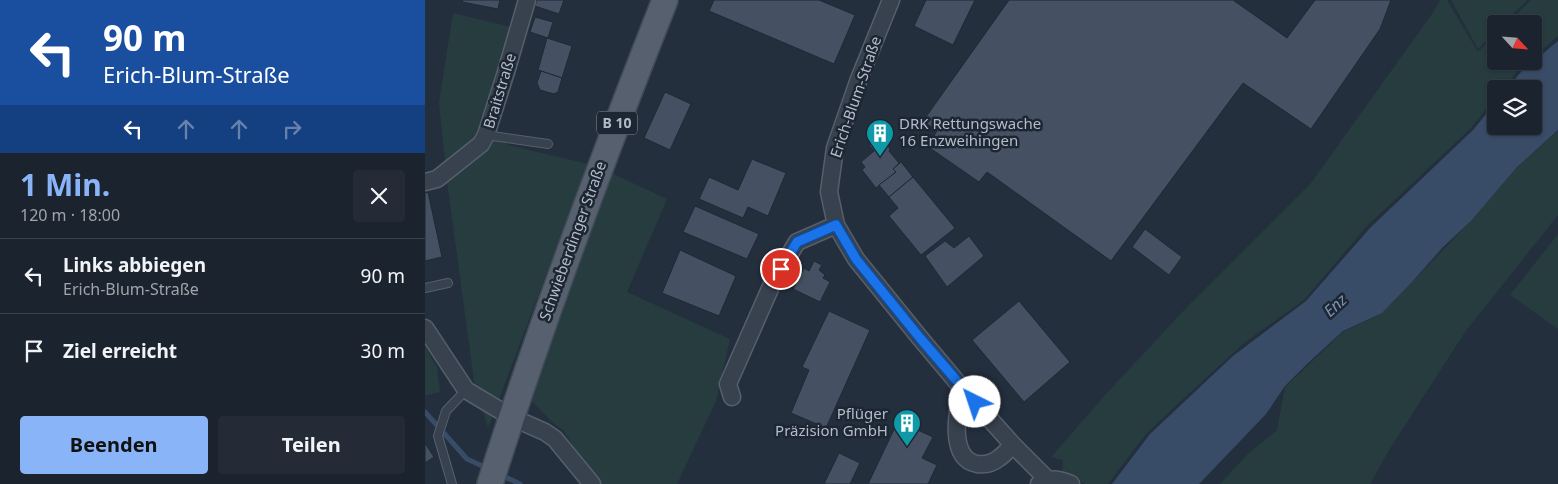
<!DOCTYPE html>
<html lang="de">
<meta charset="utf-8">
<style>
:root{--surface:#1b232e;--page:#242b36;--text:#f1f3f6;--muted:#a0a4aa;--line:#39404a;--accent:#8ab4f8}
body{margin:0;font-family:"Noto Sans",sans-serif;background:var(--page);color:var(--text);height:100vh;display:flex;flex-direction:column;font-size:19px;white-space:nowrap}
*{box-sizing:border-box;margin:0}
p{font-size:16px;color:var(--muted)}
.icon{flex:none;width:28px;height:28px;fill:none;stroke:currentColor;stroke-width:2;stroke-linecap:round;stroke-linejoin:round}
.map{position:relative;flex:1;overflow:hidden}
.side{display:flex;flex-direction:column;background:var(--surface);width:425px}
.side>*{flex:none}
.top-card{background:#1a4fa0;color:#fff;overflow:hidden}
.needle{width:32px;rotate:116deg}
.buttons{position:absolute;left:1062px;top:15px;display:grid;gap:10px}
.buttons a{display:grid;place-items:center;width:55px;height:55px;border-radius:5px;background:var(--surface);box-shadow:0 1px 4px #0004,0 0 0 1px var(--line);font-size:25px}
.pin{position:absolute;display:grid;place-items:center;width:42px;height:42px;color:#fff;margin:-21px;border:2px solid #fff;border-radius:50%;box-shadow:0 1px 5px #0007}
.me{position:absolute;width:55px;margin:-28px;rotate:319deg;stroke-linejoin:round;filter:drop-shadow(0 0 4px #0008)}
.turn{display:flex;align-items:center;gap:18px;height:105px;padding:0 20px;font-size:22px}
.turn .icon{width:65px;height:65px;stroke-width:2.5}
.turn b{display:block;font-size:35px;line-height:42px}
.lanes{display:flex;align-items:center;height:48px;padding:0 20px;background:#0003;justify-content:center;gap:25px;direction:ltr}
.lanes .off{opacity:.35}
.round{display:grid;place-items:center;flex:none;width:52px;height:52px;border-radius:5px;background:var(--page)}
.headline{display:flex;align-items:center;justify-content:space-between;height:85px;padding:0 20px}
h1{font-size:30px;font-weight:700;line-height:38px;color:var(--accent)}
.action{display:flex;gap:10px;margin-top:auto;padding:10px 20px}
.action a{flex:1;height:58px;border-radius:5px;background:var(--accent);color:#111;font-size:20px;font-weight:700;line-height:58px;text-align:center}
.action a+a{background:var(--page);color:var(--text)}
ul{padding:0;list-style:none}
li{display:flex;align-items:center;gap:15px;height:75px;padding:0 20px;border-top:1px solid var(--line)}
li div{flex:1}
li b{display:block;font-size:19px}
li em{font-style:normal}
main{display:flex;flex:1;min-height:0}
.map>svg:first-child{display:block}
.green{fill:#263c3f}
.water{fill:#394c67}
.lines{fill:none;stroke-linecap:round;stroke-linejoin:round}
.stream{stroke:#394c67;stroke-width:5}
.building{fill:#455162;stroke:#1f2835}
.service-casing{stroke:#565f6c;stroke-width:10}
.minor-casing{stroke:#565f6c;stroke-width:19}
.primary-casing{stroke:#414a57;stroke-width:28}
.service{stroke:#38414e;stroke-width:8}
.minor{stroke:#38414e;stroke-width:16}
.primary{stroke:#56606e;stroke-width:25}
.route-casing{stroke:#114b97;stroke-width:12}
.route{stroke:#1a73e8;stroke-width:9}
.labels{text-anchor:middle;stroke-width:5;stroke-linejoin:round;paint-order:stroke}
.shield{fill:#1d2633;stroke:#878f9c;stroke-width:1}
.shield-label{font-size:14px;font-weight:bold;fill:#b4bcc9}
.street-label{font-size:15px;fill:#b4bcc9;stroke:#1d2633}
.poi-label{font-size:15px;fill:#b4bcc9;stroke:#1d2633;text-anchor:start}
.water-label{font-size:16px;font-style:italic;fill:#7c92b1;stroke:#1d2633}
</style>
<main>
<section class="side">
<div class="top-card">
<div class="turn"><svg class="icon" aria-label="left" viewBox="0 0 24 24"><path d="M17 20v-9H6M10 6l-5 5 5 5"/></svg><div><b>90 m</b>Erich-Blum-Straße</div></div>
<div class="lanes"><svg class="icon" aria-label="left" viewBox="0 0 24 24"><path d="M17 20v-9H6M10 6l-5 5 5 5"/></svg><svg class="icon off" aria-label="ahead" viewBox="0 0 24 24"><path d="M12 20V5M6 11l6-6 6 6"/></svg><svg class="icon off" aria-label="ahead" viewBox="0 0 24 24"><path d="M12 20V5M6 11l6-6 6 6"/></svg><svg class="icon off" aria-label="right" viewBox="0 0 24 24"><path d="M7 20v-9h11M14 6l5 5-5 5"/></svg></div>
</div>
<div class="headline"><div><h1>1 Min.</h1><p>120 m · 18:00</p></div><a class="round"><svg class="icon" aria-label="close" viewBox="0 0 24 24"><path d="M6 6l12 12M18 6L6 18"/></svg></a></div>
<ul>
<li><svg class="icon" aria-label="left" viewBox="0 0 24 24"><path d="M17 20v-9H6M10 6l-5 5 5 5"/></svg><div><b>Links abbiegen</b><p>Erich-Blum-Straße</p></div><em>90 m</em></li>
<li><svg class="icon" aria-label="arrive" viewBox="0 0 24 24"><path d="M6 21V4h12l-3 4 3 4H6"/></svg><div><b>Ziel erreicht</b></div><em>30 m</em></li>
</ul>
<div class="action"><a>Beenden</a><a>Teilen</a></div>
</section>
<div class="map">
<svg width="1133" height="484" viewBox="0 0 1133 484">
<rect width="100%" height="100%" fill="#242f3e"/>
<g class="green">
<polygon points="1015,0 1022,0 1053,52 1071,34 1071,61 1104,61 1092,71 1078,89 1071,89 1071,97 1045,129 942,226 879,300 819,343 756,401 721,434 683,484 660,484 637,475 638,460 626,457 681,394 762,307 886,183 1009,11"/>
<polygon points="1026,0 1102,0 1078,24 1071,24 1071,31 1053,49"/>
<polygon points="1106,0 1133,0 1133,36 1109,57 1109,24 1082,24"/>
<polygon points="28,13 98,30 68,130 83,145 163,164 63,428 49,381 22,181 14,102"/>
<polygon points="1133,131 1133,215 1040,332 966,447 945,484 795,484 822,455 852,430 860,387 918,332 957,313 1046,221 1092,167"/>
<polygon points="182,171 242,199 202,292 305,339 291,401 252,484 175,484 155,457 139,431 126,421 103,397"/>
<polygon points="1133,234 1133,329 1085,295"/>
<polygon points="0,347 12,367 15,392 0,396"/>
</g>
<polygon class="water" points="1133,41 1133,130 1092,167 1046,221 1018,247 986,283 957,313 918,331 884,362 860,386 841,414 774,484 687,484 725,434 808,356 881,301 945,228 1048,130 1071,102 1071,126 1109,126 1109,89 1082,89 1096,72"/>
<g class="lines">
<g class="stream">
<polyline points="0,412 42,459 64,469"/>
<polyline points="76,475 95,484"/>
</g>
</g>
<g class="building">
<polygon points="38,0 75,0 73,9 37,2"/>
<polygon points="112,0 139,0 134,14 110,6"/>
<polygon points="289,0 394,0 430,15 409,64 284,11"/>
<polygon points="501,0 550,0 528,45 489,26"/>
<polygon points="584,0 808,0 862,38 890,0 966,0 955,29 886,129 818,83 686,261 562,172 554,182 502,146 512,131 498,121"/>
<polygon points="110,17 128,22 123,38 105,32"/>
<polygon points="122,38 147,46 137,78 113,70"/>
<polygon points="116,71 137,78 133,92 129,94 115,90 112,83"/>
<polygon points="240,92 266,104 245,150 219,138"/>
<polygon points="455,136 465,149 464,151 474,163 468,169 471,172 451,188 437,170 440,167 436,162 449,151 444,145"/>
<polygon points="327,159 361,173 343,216 323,207 318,218 274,199 284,177 313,190"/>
<polygon points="476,162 488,177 464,197 454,185 471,172 468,169"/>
<polygon points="488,177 530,228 496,255 464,216 473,208 464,197"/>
<polygon points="3,192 17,257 0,261 0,193"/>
<polygon points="270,206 334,234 322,259 258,232"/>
<polygon points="720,229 757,257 744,275 707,247"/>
<polygon points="544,236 559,256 522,287 500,256 520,241 529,248"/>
<polygon points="255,250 311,276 294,316 237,293"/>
<polygon points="389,261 397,265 394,270 400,275 398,278 405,282 395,302 368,289 379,268 384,271"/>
<polygon points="594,301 645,362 599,402 547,340"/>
<polygon points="404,311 445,330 401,428 366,413 384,370 377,367"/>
<polygon points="473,421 508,437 497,458 512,465 503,484 443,484"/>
<polygon points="0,443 9,457 0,463"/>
<polygon points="414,453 435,463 425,484 399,484"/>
</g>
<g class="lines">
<g class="service-casing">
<g id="service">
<polyline points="61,135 123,144"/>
<polyline points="0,288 23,283"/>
<polyline points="27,484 13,436 21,411 41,390"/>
</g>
</g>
<g class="minor-casing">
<g id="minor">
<polyline points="466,0 434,79 410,148 404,192 411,225 431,259 495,338 537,388 588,445 622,479"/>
<polyline points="0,182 12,179 56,144 61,135 81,72 102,0"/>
<polyline points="0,328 41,390 86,417 120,432 130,439 167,484"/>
<path d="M537 388C533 408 522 458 552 464 560 465 568 463 574 458 579 455 583 449 588 445"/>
<polyline points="307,397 303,384 348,282 372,242 411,225"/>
<path d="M614 484C625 477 634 479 646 484"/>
</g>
</g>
<g class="primary-casing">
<path id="primary" d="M65 484C117 320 177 160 240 0"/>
</g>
<use href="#service" class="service"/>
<use href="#minor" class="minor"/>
<use href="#primary" class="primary"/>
</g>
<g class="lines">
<g class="route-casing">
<polyline id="route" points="356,269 372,242 411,225 431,259 495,338 550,402"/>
</g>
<use href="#route" class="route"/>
</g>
<defs>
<g id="building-pin" transform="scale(1.4375)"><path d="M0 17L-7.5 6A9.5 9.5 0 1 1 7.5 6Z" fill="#0f9aa8" stroke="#1d2633"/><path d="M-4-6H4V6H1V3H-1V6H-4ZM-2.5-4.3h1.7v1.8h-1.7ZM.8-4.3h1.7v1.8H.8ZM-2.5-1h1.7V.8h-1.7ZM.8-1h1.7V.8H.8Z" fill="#fff"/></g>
</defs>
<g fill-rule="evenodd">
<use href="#building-pin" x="455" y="133"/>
<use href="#building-pin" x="482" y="423"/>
</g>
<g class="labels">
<rect class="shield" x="172" y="111.5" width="40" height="23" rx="4"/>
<g class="shield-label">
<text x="192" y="128">B 10</text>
</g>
<g class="street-label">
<text transform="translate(75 91) rotate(-73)" y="5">Braitstraße</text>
<text transform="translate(431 97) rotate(-71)" y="5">Erich-Blum-Straße</text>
<text transform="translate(148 241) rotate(-70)" y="5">Schwieberdinger Straße</text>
</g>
<g class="poi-label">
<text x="474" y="129">DRK Rettungswache<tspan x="474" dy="17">16 Enzweihingen</tspan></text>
<text x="463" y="419" text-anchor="end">Pflüger<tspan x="463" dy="17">Präzision GmbH</tspan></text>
</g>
<g class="water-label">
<text transform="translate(910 305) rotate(-42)" y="6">Enz</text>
</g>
</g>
</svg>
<div class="buttons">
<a><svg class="needle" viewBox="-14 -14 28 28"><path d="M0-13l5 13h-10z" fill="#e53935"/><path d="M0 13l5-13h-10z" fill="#a0a4aa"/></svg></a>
<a><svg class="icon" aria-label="layers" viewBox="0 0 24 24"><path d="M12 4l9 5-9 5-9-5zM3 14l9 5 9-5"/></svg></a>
</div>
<div class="pin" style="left:356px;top:269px;background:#d93025"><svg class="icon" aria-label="arrive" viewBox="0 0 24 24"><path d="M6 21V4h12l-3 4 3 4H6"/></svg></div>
<svg class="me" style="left:550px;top:402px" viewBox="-20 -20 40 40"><circle r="19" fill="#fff"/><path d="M0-13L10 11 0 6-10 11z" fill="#1a73e8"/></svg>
</div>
</main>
